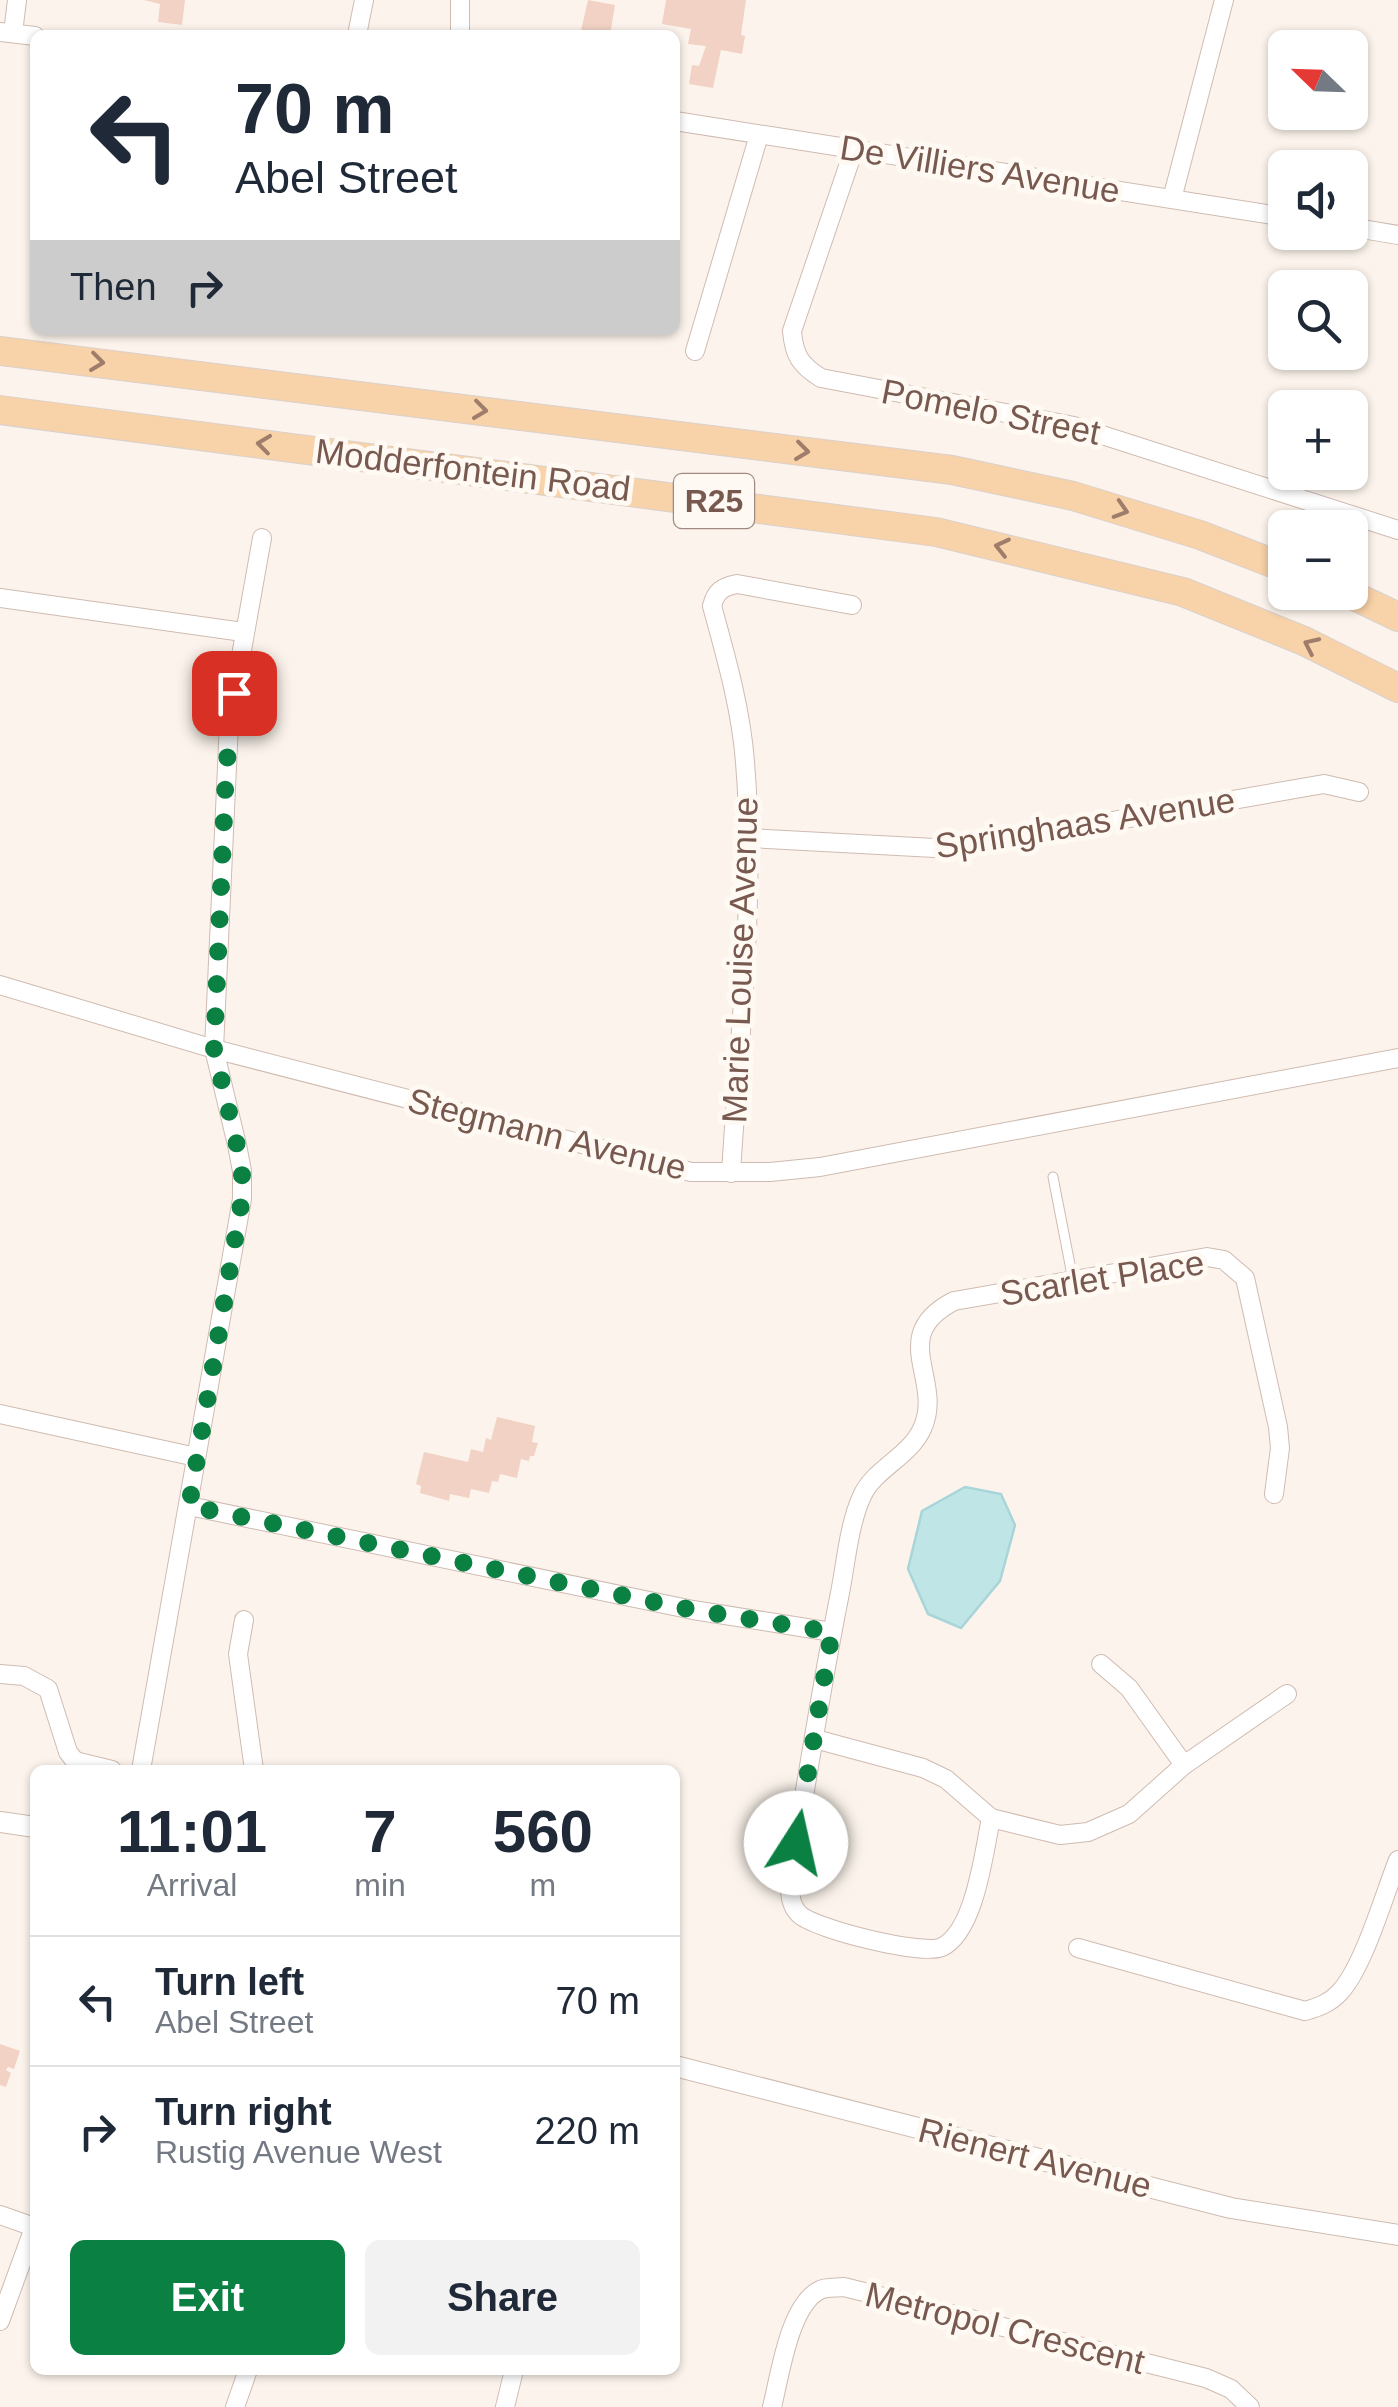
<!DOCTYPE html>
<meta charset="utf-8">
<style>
:root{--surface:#fff;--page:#f2f2f3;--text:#1f2937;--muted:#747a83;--line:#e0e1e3;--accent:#0b8043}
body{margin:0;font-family:Arial,sans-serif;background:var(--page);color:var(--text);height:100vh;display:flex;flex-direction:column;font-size:38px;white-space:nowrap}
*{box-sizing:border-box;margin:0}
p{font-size:32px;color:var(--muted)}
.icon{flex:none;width:55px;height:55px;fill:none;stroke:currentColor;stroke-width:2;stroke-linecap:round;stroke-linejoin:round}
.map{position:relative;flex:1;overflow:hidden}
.side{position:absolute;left:30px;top:1765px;width:650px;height:610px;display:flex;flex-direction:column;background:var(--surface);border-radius:15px;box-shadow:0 2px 8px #0004}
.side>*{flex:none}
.top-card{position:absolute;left:30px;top:30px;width:650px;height:305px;border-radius:15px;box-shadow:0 2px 8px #0004;background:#fff;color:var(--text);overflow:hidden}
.needle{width:65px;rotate:293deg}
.buttons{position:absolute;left:1268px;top:30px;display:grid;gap:20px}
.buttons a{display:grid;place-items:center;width:100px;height:100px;border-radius:15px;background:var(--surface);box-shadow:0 2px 8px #0004;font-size:50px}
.pin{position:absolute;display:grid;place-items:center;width:85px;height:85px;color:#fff;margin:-42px;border-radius:20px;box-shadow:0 5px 15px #0006}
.me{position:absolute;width:110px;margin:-55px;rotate:10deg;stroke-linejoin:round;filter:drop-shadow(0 0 8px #0008)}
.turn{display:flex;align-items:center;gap:35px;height:210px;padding:0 40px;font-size:45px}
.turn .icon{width:130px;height:130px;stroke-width:2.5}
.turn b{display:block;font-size:70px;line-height:85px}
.then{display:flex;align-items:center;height:95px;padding:0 40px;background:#0003;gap:20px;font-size:38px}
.eta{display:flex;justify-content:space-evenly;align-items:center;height:170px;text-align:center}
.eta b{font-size:60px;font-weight:600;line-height:70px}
.action{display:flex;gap:20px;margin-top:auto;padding:20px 40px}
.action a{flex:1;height:115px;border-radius:15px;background:var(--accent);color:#fff;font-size:40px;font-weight:600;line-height:115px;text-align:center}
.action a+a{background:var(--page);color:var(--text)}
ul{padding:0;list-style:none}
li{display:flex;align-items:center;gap:30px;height:130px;padding:0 40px;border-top:2px solid var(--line)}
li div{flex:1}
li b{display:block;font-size:38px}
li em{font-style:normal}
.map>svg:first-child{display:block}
.water{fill:#c0e5e6;stroke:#a7d5d8;stroke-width:2.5}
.building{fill:#f1d2c5}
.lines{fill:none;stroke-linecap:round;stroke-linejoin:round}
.service-casing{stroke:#cfbbb1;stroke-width:11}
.minor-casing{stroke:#cfbbb1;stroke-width:20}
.tertiary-casing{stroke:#cfbbb1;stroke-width:22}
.primary-casing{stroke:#d9d1ce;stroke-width:30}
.service{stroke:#fff;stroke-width:9}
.minor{stroke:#fff;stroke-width:18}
.tertiary{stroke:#fff;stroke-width:20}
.primary{stroke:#f8d2a8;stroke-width:28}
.oneway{stroke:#9e7d6a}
.route{stroke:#0b8043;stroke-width:18;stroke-dasharray:0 32.4}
.labels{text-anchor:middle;stroke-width:10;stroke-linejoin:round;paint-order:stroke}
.shield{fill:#fff9f3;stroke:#a08980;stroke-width:2.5}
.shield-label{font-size:32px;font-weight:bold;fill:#78594f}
.street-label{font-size:35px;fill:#78594f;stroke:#fff9f3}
</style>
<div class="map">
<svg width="1398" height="2407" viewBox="0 0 1398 2407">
<rect width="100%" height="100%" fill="#fcf4ec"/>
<polygon class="water" points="965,1487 1001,1494 1015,1525 1000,1581 961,1628 928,1614 908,1569 922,1511"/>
<g class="building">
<polygon points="144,0 185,0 182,25 158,22 160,4"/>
<polygon points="588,0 615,5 610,35 580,35"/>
<polygon points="666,0 746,0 741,35 745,36 742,54 721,50 713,88 689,84 692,65 699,66 706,46 688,44 691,29 662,24"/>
<polygon points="497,1417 535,1426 532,1442 538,1443 534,1456 530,1456 529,1461 521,1459 517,1478 500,1474 498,1482 492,1481 489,1493 471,1489 469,1498 450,1494 449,1501 420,1493 421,1486 416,1484 424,1452 468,1462 471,1449 483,1452 486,1438 491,1440"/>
<polygon points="0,2044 20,2051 14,2069 8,2067 6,2070 11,2073 6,2087 0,2085"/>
</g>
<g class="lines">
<g class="service-casing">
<polyline id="service" points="1053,1177 1073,1280"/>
</g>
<g class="minor-casing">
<g id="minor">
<polyline points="460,0 460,35"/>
<polyline points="0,32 35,36"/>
<polyline points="13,33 17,0"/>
<polyline points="357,35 364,0"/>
<polyline points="675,121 1285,217"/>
<path d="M854 149 792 331C794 355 800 365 821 378L1074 426 1398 530"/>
<polyline points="1172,199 1224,0"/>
<polyline points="1350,227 1398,235"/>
<polyline points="695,351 759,135"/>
<polyline points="0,598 243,632"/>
<polyline points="750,838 953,849 1324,784 1359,792"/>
<polyline points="0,985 214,1049 691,1172 770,1172 820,1167 1398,1058"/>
<path d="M731 1173C739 1040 756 894 745 762 741 709 726 657 712 606 716 591 722 587 737 584L852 605"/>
<polyline points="0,1414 196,1457"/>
<polyline points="189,1506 693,1610 832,1632"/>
<polyline points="244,1620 238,1654 254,1770"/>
<polyline points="1101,1664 1129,1688 1184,1765"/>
<polyline points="0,1674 24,1676 48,1689 68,1752 75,1761 112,1770"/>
<path d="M815 1739 923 1768 946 1779 991 1818C984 1852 975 1931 942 1947 923 1956 814 1929 799 1914 789 1904 790 1891 790 1877 807 1783 821 1687 840 1593 846 1562 849 1524 862 1496 874 1469 909 1457 922 1429 945 1380 886 1336 954 1301L1207 1257 1224 1260 1245 1278 1278 1427 1280 1448 1274 1494"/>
<polyline points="141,1770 242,1199 242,1171 237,1145 214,1049 229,723 262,538"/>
<polyline points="991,1818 1060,1835 1088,1832 1129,1814 1184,1765 1287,1694"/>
<path d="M1078 1948 1305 2011C1319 2007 1330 2003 1340 1992 1364 1966 1384 1895 1398 1860"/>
<polyline points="0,2215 34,2227"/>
<polyline points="0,2321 35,2225"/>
<polyline points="235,2407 248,2370"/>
<polyline points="505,2407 514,2370"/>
<path d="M772 2407C780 2376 789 2305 820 2290 826 2287 837 2288 844 2287L1206 2378 1231 2389 1250 2407"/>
</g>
</g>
<g class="tertiary-casing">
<g id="tertiary">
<polyline points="0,1822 35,1827"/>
<polyline points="675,2066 1231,2208 1398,2235"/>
</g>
</g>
<g class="primary-casing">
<g id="primary">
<polyline points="0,351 952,470 1073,496 1200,535 1285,568"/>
<polyline points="0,410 936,532 1183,592 1304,641 1398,688"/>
<polyline points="1346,592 1398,617"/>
</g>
</g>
<use href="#service" class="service"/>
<use href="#minor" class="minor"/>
<use href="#tertiary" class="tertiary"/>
<use href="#primary" class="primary"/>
</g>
<defs><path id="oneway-chevron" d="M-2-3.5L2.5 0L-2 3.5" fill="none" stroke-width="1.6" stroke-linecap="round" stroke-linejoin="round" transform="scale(2.5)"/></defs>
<g class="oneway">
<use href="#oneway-chevron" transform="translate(97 362) rotate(7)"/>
<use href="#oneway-chevron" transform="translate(480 410) rotate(7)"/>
<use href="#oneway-chevron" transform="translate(264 444) rotate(-173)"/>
<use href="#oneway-chevron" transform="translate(802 451) rotate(7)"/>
<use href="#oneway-chevron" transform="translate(1121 510) rotate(17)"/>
<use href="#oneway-chevron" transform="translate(1002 547) rotate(-167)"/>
<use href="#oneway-chevron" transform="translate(1311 645) rotate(-155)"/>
</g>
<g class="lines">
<polyline class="route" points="234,693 226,771 214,1049 237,1145 242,1171 242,1199 189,1506 693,1610 832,1632 796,1843"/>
</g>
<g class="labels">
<rect class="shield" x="674" y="474" width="80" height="54" rx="8"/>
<g class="shield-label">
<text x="714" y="512">R25</text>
</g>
<g class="street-label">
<text transform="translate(980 169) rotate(9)" y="12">De Villiers Avenue</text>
<text transform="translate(991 412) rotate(11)" y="12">Pomelo Street</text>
<text transform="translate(473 470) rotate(7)" y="12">Modderfontein Road</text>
<text transform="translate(1085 823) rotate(-9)" y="12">Springhaas Avenue</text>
<text transform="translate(740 960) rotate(-88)" y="12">Marie Louise Avenue</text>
<text transform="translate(547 1134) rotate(14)" y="12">Stegmann Avenue</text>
<text transform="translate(1102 1278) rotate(-9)" y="12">Scarlet Place</text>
<text transform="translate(1035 2158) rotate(14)" y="12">Rienert Avenue</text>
<text transform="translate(1005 2328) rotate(14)" y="12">Metropol Crescent</text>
</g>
</g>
</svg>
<div class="buttons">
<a><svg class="needle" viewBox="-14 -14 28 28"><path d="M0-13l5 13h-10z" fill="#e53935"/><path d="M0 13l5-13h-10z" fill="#747a83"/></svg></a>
<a><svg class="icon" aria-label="sound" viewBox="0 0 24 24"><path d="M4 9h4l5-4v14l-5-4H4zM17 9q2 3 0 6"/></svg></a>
<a><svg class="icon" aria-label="search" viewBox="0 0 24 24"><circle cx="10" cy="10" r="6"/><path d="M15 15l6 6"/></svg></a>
<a>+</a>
<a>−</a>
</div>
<div class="pin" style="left:234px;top:693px;background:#d93025"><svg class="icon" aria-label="arrive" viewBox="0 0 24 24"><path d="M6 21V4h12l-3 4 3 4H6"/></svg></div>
<svg class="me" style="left:796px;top:1843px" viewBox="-20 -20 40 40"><circle r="19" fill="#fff"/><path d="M0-13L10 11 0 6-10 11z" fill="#0b8043"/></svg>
<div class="top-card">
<div class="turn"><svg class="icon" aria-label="left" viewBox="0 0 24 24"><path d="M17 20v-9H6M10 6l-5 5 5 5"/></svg><div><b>70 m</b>Abel Street</div></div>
<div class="then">Then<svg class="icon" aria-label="right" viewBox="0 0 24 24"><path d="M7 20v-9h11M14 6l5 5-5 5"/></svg></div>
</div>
<section class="side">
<div class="eta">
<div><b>11:01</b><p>Arrival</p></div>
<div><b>7</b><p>min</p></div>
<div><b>560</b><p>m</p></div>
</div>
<ul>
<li><svg class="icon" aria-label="left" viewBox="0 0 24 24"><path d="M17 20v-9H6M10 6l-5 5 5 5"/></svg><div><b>Turn left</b><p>Abel Street</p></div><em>70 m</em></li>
<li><svg class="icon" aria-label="right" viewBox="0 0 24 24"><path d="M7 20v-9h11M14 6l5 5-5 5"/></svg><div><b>Turn right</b><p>Rustig Avenue West</p></div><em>220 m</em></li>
</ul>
<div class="action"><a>Exit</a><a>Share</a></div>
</section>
</div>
